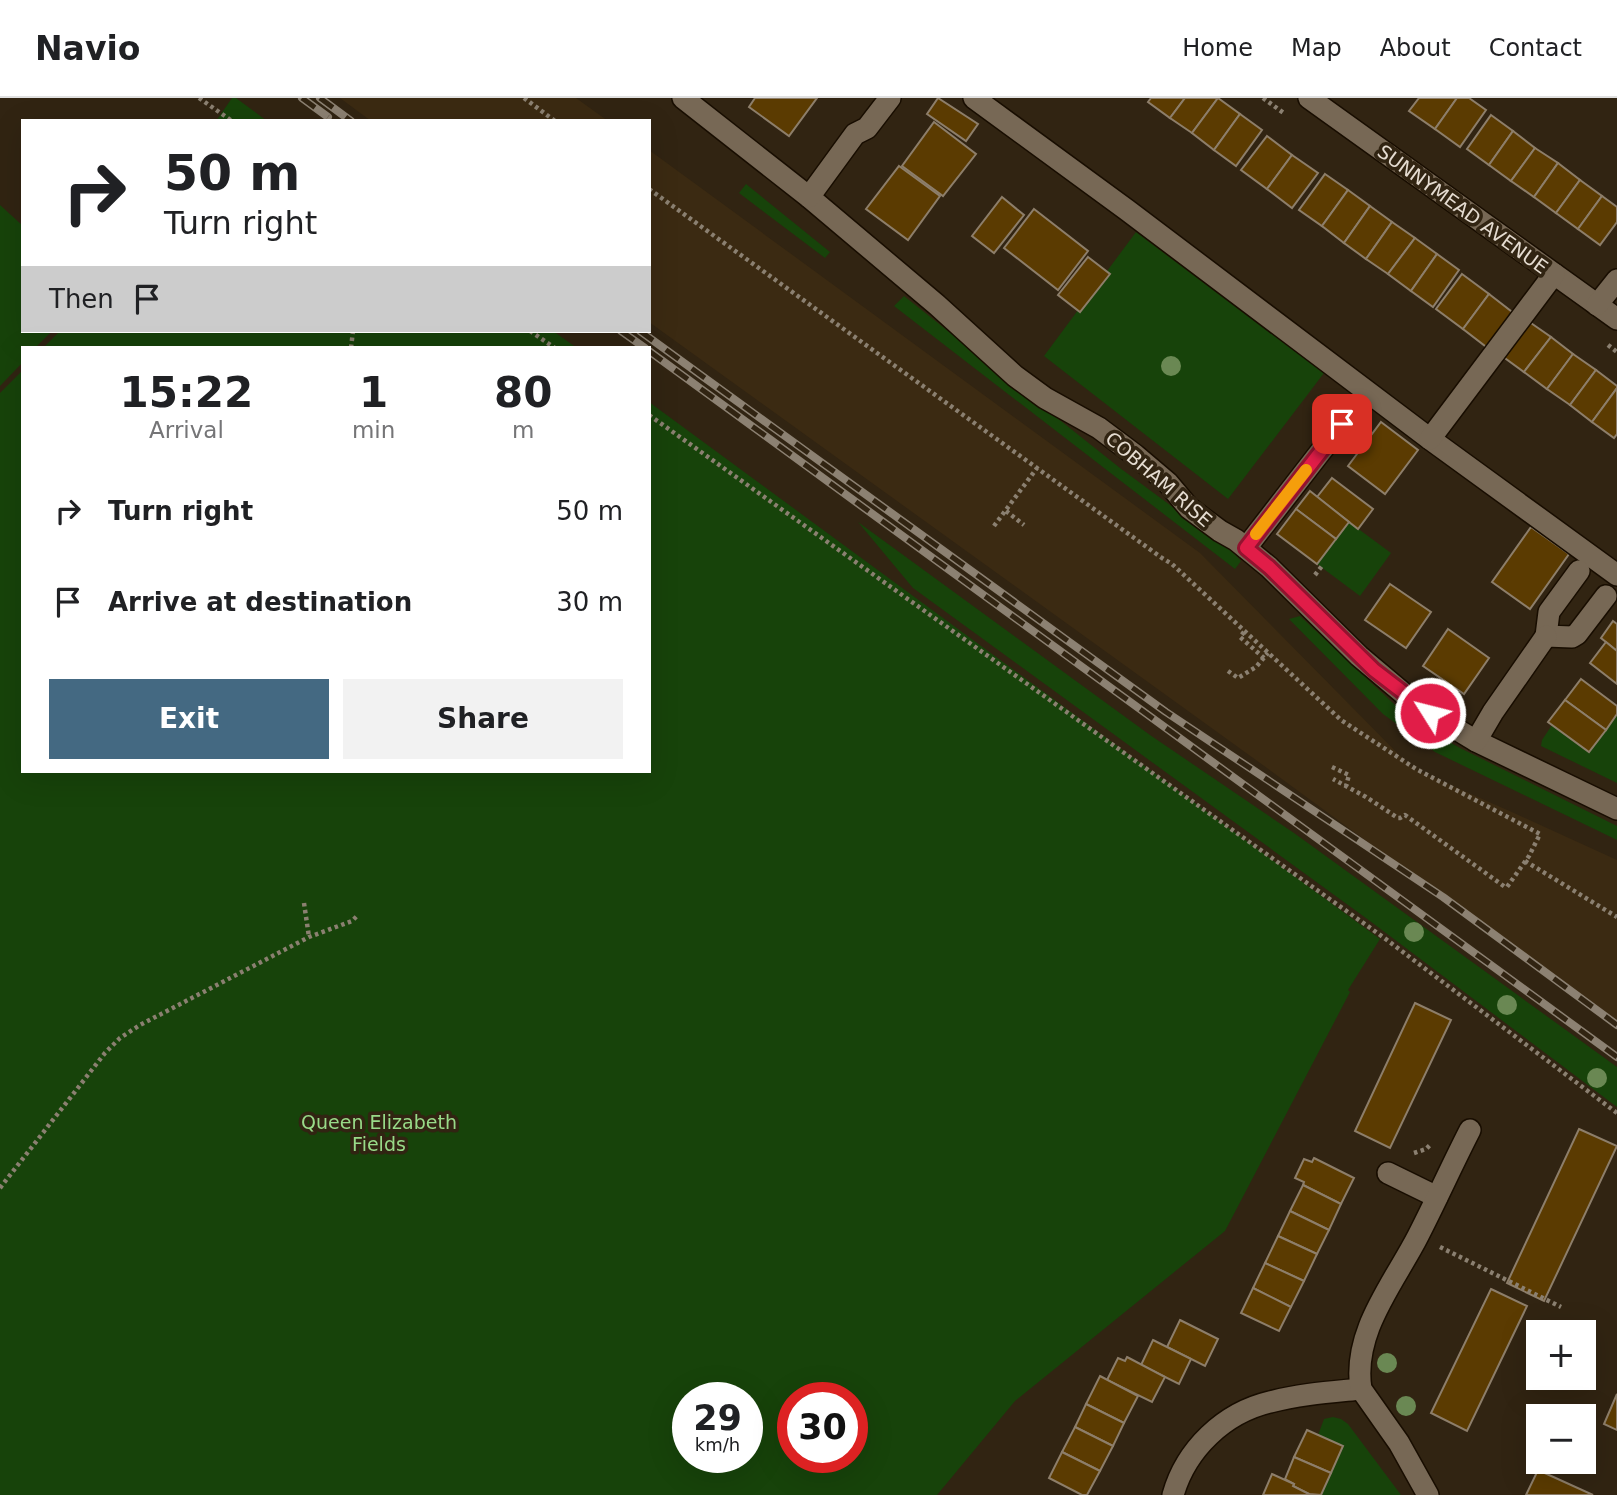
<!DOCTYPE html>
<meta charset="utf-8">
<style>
:root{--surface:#fff;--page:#f2f2f2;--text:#202124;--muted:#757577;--line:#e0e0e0;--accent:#446982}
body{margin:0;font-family:"DejaVu Sans",sans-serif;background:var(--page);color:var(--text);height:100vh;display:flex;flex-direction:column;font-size:26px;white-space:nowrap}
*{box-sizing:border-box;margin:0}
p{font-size:23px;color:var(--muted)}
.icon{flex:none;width:38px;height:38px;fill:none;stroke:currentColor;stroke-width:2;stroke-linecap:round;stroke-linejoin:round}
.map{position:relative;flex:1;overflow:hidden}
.sheet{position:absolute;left:21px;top:248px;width:630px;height:427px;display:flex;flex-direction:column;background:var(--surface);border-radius:0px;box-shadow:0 7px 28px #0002}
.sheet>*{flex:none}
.hud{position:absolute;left:21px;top:21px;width:630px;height:214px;border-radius:0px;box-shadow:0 7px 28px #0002;background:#fff;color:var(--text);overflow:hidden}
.tools{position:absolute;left:1526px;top:1222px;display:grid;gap:14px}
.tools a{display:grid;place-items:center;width:70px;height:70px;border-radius:0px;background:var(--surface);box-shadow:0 7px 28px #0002;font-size:35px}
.speed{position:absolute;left:672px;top:1284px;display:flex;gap:14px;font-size:35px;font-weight:700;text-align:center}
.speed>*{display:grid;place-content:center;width:91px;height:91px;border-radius:50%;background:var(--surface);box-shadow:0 7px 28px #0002;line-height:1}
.speed small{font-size:18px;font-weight:400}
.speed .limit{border:10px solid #d22;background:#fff;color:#111}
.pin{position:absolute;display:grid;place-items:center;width:60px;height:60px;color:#fff;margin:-30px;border-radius:14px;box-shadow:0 4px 10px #0006}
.me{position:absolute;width:77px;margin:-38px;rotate:306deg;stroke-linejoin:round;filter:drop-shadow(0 0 5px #0008)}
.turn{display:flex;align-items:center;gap:24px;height:147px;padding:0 28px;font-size:32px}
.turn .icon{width:91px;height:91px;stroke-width:2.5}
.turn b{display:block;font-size:49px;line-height:60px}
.then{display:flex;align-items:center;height:66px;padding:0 28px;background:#0003;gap:14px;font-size:26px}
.eta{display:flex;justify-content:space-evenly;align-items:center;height:119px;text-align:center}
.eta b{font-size:42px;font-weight:600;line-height:49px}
.primary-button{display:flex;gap:14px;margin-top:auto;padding:14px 28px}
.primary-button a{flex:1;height:80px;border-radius:0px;background:var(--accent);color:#fff;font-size:28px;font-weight:600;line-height:80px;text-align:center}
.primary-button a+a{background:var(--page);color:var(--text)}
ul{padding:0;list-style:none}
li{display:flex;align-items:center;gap:21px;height:91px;padding:0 28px}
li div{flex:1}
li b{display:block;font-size:26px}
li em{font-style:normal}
header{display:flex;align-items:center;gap:42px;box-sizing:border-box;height:98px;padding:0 35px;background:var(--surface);border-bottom:2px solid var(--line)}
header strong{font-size:33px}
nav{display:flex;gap:38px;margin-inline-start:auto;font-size:24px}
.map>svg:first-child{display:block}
.built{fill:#3b2a12}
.green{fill:#17430a;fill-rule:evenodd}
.building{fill:#5b3b01;stroke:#8d7e6a;stroke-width:2}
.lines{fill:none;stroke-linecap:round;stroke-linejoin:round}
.minor-casing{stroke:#180d00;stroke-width:24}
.path{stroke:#8b8071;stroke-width:4.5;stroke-dasharray:3.5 3.5;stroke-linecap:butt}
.minor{stroke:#776855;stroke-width:21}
.rail-casing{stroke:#8c8172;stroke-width:8}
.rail{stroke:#312412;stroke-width:5;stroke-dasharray:16;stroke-linecap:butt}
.tree{fill:#6a8853}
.route-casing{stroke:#92132f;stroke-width:18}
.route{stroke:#e11d48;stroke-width:12}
.slow{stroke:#f59e0b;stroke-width:12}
.labels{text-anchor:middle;stroke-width:7;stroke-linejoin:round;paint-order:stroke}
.street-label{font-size:19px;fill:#e5dcd1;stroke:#312412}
.park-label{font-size:19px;fill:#98da88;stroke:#312412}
</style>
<header>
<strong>Navio</strong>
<nav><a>Home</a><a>Map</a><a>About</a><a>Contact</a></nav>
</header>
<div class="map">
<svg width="1617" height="1397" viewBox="0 0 1617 1397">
<rect width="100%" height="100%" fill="#312412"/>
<g class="built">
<polygon points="340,0 576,0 608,23 371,23"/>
<polygon points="649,52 1200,455 1412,670 1514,715 1617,762 1617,927 1267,670 649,224"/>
</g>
<g class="green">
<polygon points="232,0 236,0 267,23 216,23"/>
<polygon points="746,86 830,154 825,160 739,95"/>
<polygon points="0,107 23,128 23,233 52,233 35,250 23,250 23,264 0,288"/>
<polygon points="1136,134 1324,275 1228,401 1044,258"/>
<polygon points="904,198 1120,370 1232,453 1241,463 1235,471 894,208"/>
<polygon points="60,233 553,233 577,250 43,250"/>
<path d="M23 272V674H649V304L1380 841 1348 892 1350 894 1225 1133 1015 1303 937 1397H0V295ZM688 1300H747V1360H688ZM793 1300H852V1360H793Z"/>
<polygon points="858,424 1150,637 1294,735 1617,969 1617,1009 1370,823 913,490"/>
<polygon points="1349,424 1391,455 1360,498 1317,466"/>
<polygon points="1300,518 1411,622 1460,650 1617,728 1617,742 1435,654 1383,616 1289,521"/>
<polygon points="1617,616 1617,685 1541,648 1542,642 1552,627 1589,654"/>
<polygon points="1333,1319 1341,1321 1348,1326 1401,1397 1321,1397 1343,1348 1318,1337 1324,1321"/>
</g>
<g class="building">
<polygon points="755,0 817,0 789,38 749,9"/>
<polygon points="938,0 978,26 966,43 927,16"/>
<polygon points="1151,0 1185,0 1170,20 1148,4"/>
<polygon points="1185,0 1218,0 1192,35 1170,20"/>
<polygon points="1218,0 1240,16 1214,52 1192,35"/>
<polygon points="1419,0 1457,0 1435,31 1409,13"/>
<polygon points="1457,0 1469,0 1486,12 1460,49 1435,31"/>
<polygon points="1240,16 1262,32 1236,68 1214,52"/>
<polygon points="1491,17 1513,33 1489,67 1467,51"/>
<polygon points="934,24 976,56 943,98 902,68"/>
<polygon points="1513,33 1535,50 1511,83 1489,67"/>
<polygon points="1267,38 1292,57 1267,91 1241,72"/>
<polygon points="1535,50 1558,65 1534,99 1511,83"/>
<polygon points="1292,57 1318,75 1292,110 1267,91"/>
<polygon points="1558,65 1580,82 1556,115 1534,99"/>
<polygon points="899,68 940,98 908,142 866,111"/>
<polygon points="1325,76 1348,92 1322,128 1299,112"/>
<polygon points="1580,82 1602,98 1578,131 1556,115"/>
<polygon points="1348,92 1370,108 1344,145 1322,128"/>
<polygon points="1602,98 1617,109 1617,124 1600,147 1578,131"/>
<polygon points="1002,99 1024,117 994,155 972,138"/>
<polygon points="1370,108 1392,124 1366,161 1344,145"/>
<polygon points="1034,111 1088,153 1058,192 1004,150"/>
<polygon points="1392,124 1415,140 1388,176 1366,161"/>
<polygon points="1415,140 1437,156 1411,193 1388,176"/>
<polygon points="1437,156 1459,172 1433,209 1411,193"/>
<polygon points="1088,159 1110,176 1080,214 1058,197"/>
<polygon points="1462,176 1489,196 1463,231 1436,211"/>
<polygon points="1489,196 1516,217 1489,251 1463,231"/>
<polygon points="1528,223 1551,239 1524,274 1502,258"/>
<polygon points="1551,239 1573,256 1547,291 1524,274"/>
<polygon points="1573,256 1596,272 1570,307 1547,291"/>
<polygon points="1596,272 1617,288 1617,290 1592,324 1570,307"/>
<polygon points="1617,290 1617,336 1614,340 1592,324"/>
<polygon points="1381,324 1418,352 1385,396 1348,368"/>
<polygon points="1332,380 1373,411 1358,431 1317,399"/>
<polygon points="1310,393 1349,424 1336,441 1296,411"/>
<polygon points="1296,411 1336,441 1317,466 1277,436"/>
<polygon points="1531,429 1569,456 1530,511 1492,484"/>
<polygon points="1390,486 1431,514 1406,550 1365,522"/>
<polygon points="1613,523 1617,526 1617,553 1601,540"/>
<polygon points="1448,531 1489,560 1464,596 1423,568"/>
<polygon points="1606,544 1617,553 1617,586 1590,565"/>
<polygon points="1581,581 1617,608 1617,616 1606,632 1565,602"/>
<polygon points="1565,602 1606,632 1589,654 1548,624"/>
<polygon points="1415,905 1451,922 1390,1050 1355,1033"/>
<polygon points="1579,1031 1617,1048 1544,1203 1507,1185"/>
<polygon points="1314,1060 1354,1080 1341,1106 1303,1087 1304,1084 1295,1080 1304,1061 1312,1064"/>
<polygon points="1303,1087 1341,1106 1329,1132 1290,1113"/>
<polygon points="1290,1113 1329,1132 1317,1156 1278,1138"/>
<polygon points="1278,1138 1317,1156 1304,1183 1265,1165"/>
<polygon points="1265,1165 1304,1183 1291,1209 1253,1190"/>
<polygon points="1253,1190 1291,1209 1279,1233 1241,1215"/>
<polygon points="1491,1191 1527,1208 1467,1333 1431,1315"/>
<polygon points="1180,1222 1218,1241 1205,1268 1167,1249"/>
<polygon points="1153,1242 1191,1261 1179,1286 1141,1267"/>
<polygon points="1127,1259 1165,1279 1152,1304 1107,1282 1118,1260 1125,1263"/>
<polygon points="1100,1278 1138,1298 1124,1325 1086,1306"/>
<polygon points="1617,1296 1617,1332 1604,1326"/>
<polygon points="1086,1306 1124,1325 1113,1348 1075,1329"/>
<polygon points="1075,1329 1113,1348 1100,1373 1062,1354"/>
<polygon points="1307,1332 1343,1348 1331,1375 1294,1359"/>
<polygon points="1062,1354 1100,1373 1087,1397 1082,1397 1049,1380"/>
<polygon points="1294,1359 1331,1375 1321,1397 1309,1396 1293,1388 1294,1386 1285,1381"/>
<polygon points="1538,1372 1593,1397 1526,1397"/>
<polygon points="1272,1376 1294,1386 1293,1388 1309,1396 1308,1397 1263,1397"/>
</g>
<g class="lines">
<g class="minor-casing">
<g id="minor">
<polyline points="683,0 809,99 937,207 1015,278 1045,300 1099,330 1135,357 1168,385 1189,410 1220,433 1236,442 1269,469 1359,558 1410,601 1438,620 1476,643 1617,711"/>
<polyline points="974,0 1127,112 1430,341 1617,477"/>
<polyline points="1309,0 1617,221"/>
<polyline points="809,99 855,36 867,30 890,0"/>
<polyline points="1597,207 1617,182"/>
<polyline points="1430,341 1554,176"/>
<polyline points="1246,450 1342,326"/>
<polyline points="1579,473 1549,514 1546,538 1572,539 1577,536 1606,498"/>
<polyline points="1476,643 1493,614 1546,538"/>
<polyline points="1388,1075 1437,1099"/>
<path d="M1173 1397C1186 1351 1224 1315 1270 1304 1300 1296 1331 1294 1361 1291"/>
<path d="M1428 1397 1399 1345 1361 1291C1352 1234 1394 1185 1418 1138 1436 1103 1452 1067 1470 1032"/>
</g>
</g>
<g class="path">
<polyline points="199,0 232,23"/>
<polyline points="524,0 555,23"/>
<polyline points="1263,0 1285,16"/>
<polyline points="649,91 1162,460 1172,466 1341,622 1416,671 1540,736 1529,758 1507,789 1505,789 1405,717 1400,720 1398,720 1366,699 1333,681"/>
<polyline points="530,233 555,250"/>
<polyline points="1608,247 1617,254"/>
<polyline points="351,250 353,233"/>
<polyline points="649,317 1383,839 1617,1015"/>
<polyline points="1006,413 1024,427"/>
<polyline points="994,428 1037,370"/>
<polyline points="1315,477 1322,468"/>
<polyline points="1244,534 1240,539 1264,560"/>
<polyline points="1228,573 1238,580 1256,569 1268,555"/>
<polyline points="1332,669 1349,677 1346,688"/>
<polyline points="1525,763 1617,819"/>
<polyline points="304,805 309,839"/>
<polyline points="1414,1055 1426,1051 1430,1047"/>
<polyline points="0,1090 105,955 120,940 140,927 309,839 352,823 358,817"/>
<polyline points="1440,1149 1561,1209"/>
</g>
<use href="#minor" class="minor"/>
<g class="rail-casing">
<g id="rail">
<polyline points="302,0 328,19"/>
<polyline points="320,0 351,23"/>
<polyline points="621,233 645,250"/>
<polyline points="640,233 1166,614 1443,799 1617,927"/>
<polyline points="649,253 1617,959"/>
</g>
</g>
<use href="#rail" class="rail"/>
</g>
<g class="tree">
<circle cx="1171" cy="268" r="10"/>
<circle cx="1414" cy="834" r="10"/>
<circle cx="1507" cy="907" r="10"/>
<circle cx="1597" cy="980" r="10"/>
<circle cx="1387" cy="1265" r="10"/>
<circle cx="1406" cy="1308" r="10"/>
</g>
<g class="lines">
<g class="route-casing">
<polyline id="route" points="1342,326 1246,450 1269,469 1374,572 1430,615"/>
</g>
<use href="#route" class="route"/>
<polyline class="slow" points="1256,436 1306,372"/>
</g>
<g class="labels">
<g class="street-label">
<text transform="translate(1463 111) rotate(36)" y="7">SUNNYMEAD AVENUE</text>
<text transform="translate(1159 381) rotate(41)" y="7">COBHAM RISE</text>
</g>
<g class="park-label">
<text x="379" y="1031">Queen Elizabeth<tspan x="379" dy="22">Fields</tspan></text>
</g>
</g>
</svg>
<div class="tools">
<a>+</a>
<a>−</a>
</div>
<div class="speed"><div>29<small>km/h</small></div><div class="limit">30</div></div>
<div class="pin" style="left:1342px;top:326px;background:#d93025"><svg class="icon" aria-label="arrive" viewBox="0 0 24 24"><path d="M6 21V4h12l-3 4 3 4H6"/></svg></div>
<svg class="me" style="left:1430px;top:615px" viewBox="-20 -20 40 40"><circle r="17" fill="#e11d48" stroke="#fff" stroke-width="3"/><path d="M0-11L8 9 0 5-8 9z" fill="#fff"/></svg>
<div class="hud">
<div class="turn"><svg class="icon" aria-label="right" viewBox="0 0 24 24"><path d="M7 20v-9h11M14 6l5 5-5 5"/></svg><div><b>50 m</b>Turn right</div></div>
<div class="then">Then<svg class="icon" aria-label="arrive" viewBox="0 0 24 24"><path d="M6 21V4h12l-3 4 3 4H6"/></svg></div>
</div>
<section class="sheet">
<div class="eta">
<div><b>15:22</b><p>Arrival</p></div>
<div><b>1</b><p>min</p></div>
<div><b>80</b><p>m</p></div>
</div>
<ul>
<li><svg class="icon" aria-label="right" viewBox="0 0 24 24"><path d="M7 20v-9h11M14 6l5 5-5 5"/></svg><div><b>Turn right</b></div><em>50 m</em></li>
<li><svg class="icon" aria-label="arrive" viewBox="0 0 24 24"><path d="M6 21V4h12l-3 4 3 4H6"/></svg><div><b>Arrive at destination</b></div><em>30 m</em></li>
</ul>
<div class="primary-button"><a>Exit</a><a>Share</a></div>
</section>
</div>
